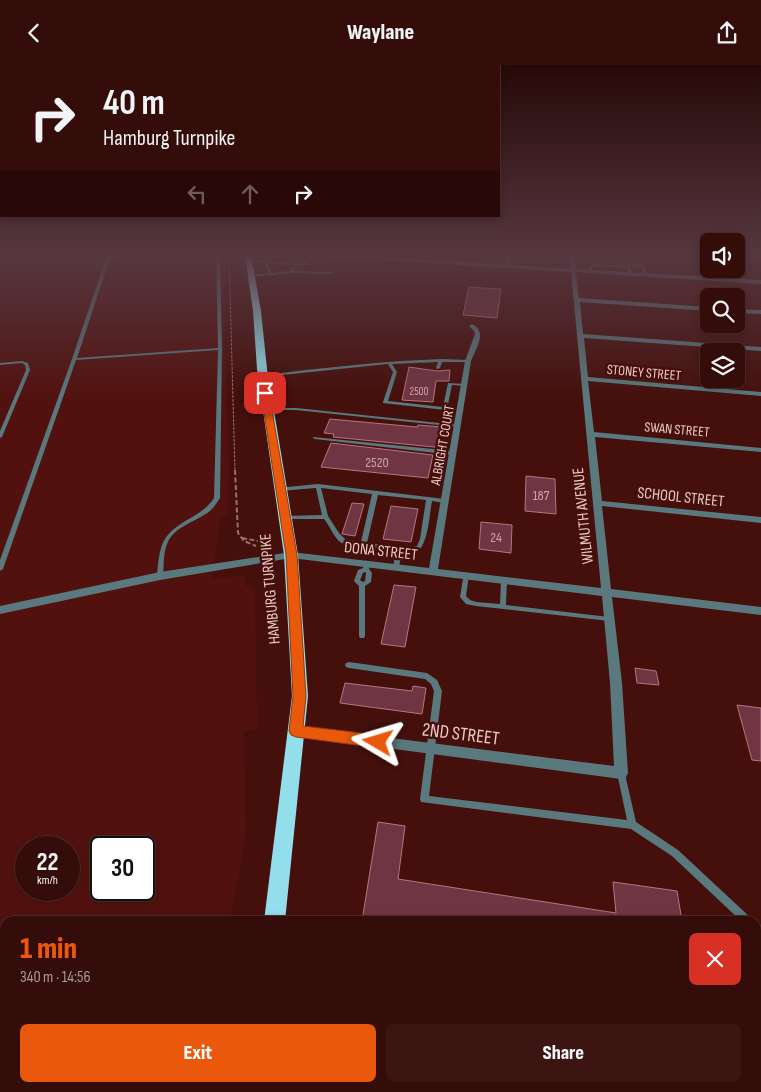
<!DOCTYPE html>
<meta charset="utf-8">
<style>
:root{--surface:#340c09;--page:#3c1512;--text:#f1f3f6;--muted:#a99b9c;--line:#4e2c2a;--accent:#ea580c}
body{margin:0;font-family:"Sofia Sans Condensed",sans-serif;background:var(--page);color:var(--text);height:100vh;display:flex;flex-direction:column;font-size:19px;white-space:nowrap}
*{box-sizing:border-box;margin:0}
p{font-size:16px;color:var(--muted)}
.icon{flex:none;width:28px;height:28px;fill:none;stroke:currentColor;stroke-width:2;stroke-linecap:round;stroke-linejoin:round}
.map{position:relative;flex:1;overflow:hidden}
.panel{position:absolute;left:0px;top:851px;width:761px;height:176px;display:flex;flex-direction:column;background:var(--surface);border-radius:15px 15px 0 0;box-shadow:0 2px 8px #0003,0 0 0 1px var(--line)}
.panel>*{flex:none}
.hud{position:absolute;left:0px;top:0px;width:500px;height:152px;box-shadow:0 2px 8px #0003,0 0 0 1px var(--line);background:#340c09;color:var(--text);overflow:hidden}
.tools{position:absolute;left:700px;top:168px;display:grid;gap:10px}
.tools a{display:grid;place-items:center;width:45px;height:45px;border-radius:8px;background:var(--surface);box-shadow:0 2px 8px #0003,0 0 0 1px var(--line);font-size:25px}
.speed{position:absolute;left:15px;top:771px;display:flex;gap:10px;font-size:25px;font-weight:700;text-align:center}
.speed>*{display:grid;place-content:center;width:65px;height:65px;border-radius:50%;background:var(--surface);box-shadow:0 2px 8px #0003,0 0 0 1px var(--line);line-height:1}
.speed small{font-size:12px;font-weight:400}
.speed .limit{border:2px solid #111;border-radius:8px;background:#fff;color:#111}
.pin{position:absolute;display:grid;place-items:center;width:42px;height:42px;color:#fff;margin:-21px;border-radius:10px;box-shadow:0 2px 8px #0006}
.me{position:absolute;width:55px;margin:-28px;rotate:277deg;stroke-linejoin:round;filter:drop-shadow(0 0 4px #0008)}
.turn{display:flex;align-items:center;gap:18px;height:105px;padding:0 20px;font-size:22px}
.turn .icon{width:65px;height:65px;stroke-width:2.5}
.turn b{display:block;font-size:35px;line-height:42px}
.lanes{display:flex;align-items:center;height:48px;padding:0 20px;background:#0003;justify-content:center;gap:25px;direction:ltr}
.lanes .off{opacity:.35}
.round{display:grid;place-items:center;flex:none;width:52px;height:52px;border-radius:8px;background:var(--page)}
.headline{display:flex;align-items:center;justify-content:space-between;height:85px;padding:0 20px}
h1{font-size:30px;font-weight:800;line-height:38px;color:var(--accent)}
.cta{display:flex;gap:10px;margin-top:auto;padding:10px 20px}
.cta a{flex:1;height:58px;border-radius:8px;background:var(--accent);color:#fff;font-size:20px;font-weight:800;line-height:58px;text-align:center}
.cta a+a{background:var(--page);color:var(--text)}
header{display:flex;justify-content:space-between;align-items:center;height:65px;padding:0 20px;background:var(--surface);font-size:22px;font-weight:800}
.map>svg:first-child{display:block}
.built{fill:#51120f;fill-rule:evenodd}
.building{fill:#703542;stroke:#b67581}
.lines{fill:none;stroke-linecap:round;stroke-linejoin:round}
.path-far1{stroke:#9b6f6b;stroke-width:1;stroke-dasharray:3 1;stroke-linecap:butt}
.path{stroke:#9b6f6b;stroke-width:2;stroke-dasharray:5 2.5;stroke-linecap:butt}
.service{fill:#59797e;fill-rule:evenodd}
.minor{fill:#59797e;fill-rule:evenodd}
.trunk{fill:#92deea;fill-rule:evenodd}
.rail-casing{stroke:#ba918c;stroke-width:8}
.rail{stroke:#45100c;stroke-width:5.5;stroke-dasharray:18;stroke-linecap:butt}
.route{fill:#ea580c;stroke:#983908}
.labels{text-anchor:middle;stroke-width:5;stroke-linejoin:round;paint-order:stroke}
.far-number-label{font-size:11px;fill:#cea5a4}
.far-street-label{font-size:14px;fill:#eecac5;stroke:#45100c}
.number-label{font-size:14px;fill:#cea5a4}
.street-label{font-size:16px;fill:#eecac5;stroke:#45100c}
.near-street-label{font-size:19px;fill:#eecac5;stroke:#45100c}
</style>
<header><svg class="icon" aria-label="back" viewBox="0 0 24 24"><path d="M15 5l-7 7 7 7"/></svg>Waylane<svg class="icon" aria-label="share" viewBox="0 0 24 24"><path d="M12 15V3M7 8l5-5 5 5M5 13v7h14v-7"/></svg></header>
<div class="map">
<svg width="761" height="1027" viewBox="0 0 761 1027">
<rect width="100%" height="100%" fill="#45100c"/>
<path class="built" d="M0 190H225V287L229 396 228 442 231 447 220 455 212 513 246 511 245 520 255 525 257 664 244 665 246 768 230 856H5V1022L199 1023 198 1027H0ZM26 782H69V825H26ZM101 782H144V825H101Z"/>
<g class="building">
<polygon points="469,222 501,224 497,253 463,250"/>
<polygon points="409,302 437,306 450,305 449,316 436,316 433,337 402,335"/>
<polygon points="330,354 417,362 418,360 442,362 438,382 434,382 333,372 334,369 324,368"/>
<polygon points="331,378 433,390 428,413 321,402"/>
<polygon points="526,411 555,414 556,449 525,446"/>
<polygon points="352,438 364,439 355,471 342,469"/>
<polygon points="391,441 418,444 411,477 383,474"/>
<polygon points="481,457 512,460 511,488 479,484"/>
<polygon points="394,520 416,522 405,582 381,579"/>
<polygon points="635,603 656,606 659,620 637,618"/>
<polygon points="345,618 412,626 413,621 426,623 422,649 340,638"/>
<polygon points="737,640 761,643 761,696 752,695"/>
<polygon points="378,757 405,761 398,814 616,848 613,817 677,826 682,856 362,856"/>
</g>
<g class="lines">
<polyline class="path-far1" points="229,190 235,407"/>
<g class="path">
<polyline points="235,405 238,468 244,476 256,481"/>
<polyline points="242,473 258,476"/>
</g>
<g class="service">
<path d="M107 190H111L110 191 153 190 151 191 110 193 77 293 218 283 216 190H220L222 284 220 433C217 438 214 442 210 446 196 457 174 461 167 479 163 489 164 501 163 511L162 513H158L157 511C160 476 162 469 194 451 202 446 209 441 214 433L218 285 76 295 3 504 0 506V495L72 294Z"/>
<path d="M263 190H267V194L272 192V190H276L275 194 267 196V197L304 198 310 190H314L306 200H297L293 206 332 207 334 208 332 209 291 208 273 210 271 211 269 210 251 212 250 211 252 210 269 208 264 197 249 198 247 197 263 195ZM268 199 295 200 290 206 272 208Z"/>
<polygon points="594,199 627,201 628,199 642,200 644,201 647,210 644,211 641,202 630,201 633,209 631,210 629,209 627,203 594,201 592,202 592,207 590,207 588,201"/>
<path d="M442 294 468 295 470 296 468 297H442L440 303 438 304 436 303 438 297 392 299 397 307 388 336 443 342 448 318 467 319V320L465 321 452 320 447 344 445 345 383 338V337L393 307 388 299 263 312 261 311 263 310C323 303 382 296 442 294Z"/>
<polygon points="22,296 28,298 30,305 2,372 0,373 0,366 26,305 25,300 22,298 0,300 0,298"/>
<polygon points="266,343 296,343 458,360 460,361 458,362 296,345 268,345 266,344"/>
<polygon points="313,372 453,386 456,388 453,390 315,374 313,373"/>
<path d="M318 419 445 434 448 436 445 438 432 436C429 452 429 469 421 483L411 487 402 486 399 502 396 504 393 502 396 485C385 484 347 481 340 477 333 471 330 461 324 454H283L282 453 283 452 285 451 322 450 316 423 279 426 276 424 277 423ZM321 423 372 429 361 477 346 475 339 468 328 451ZM378 430 426 435 420 474 417 481 411 483 367 478Z"/>
<path d="M367 497 370 499 369 504 372 508 371 517 365 521V571L364 573H360L359 571V521L354 516 358 505 363 503 365 498ZM365 507 366 508 365 516 363 517 360 515 363 508Z"/>
<polygon points="464,508 466,508 469,510 466,531 470,535 476,537 500,539 501,515 504,513 507,515 506,540 609,552 611,552 612,554 611,556 609,556 476,541 466,539 460,532"/>
<polygon points="349,597 427,608 437,615 442,626 429,731 627,755 617,708 618,705 621,704 624,705 636,757 678,785 751,853 753,856 741,856 672,791 631,764 421,737 420,734 434,626 431,619 425,614 349,603 346,602 345,600 346,598"/>
<polygon points="756,859 759,861 761,864 761,882 758,880 756,877"/>
</g>
<g class="minor">
<path d="M325 190H352L505 199V190H511L510 200 571 204 569 190H575L576 204 761 215V219L576 207 579 233 709 242V246L580 237 583 269 761 282V286L584 273 588 312 761 327V331L588 316 594 367 761 383V387L595 372 602 436 761 452V458L602 441 611 524 761 542V550L612 532 622 618 628 708 626 712 621 714 296 671 292 670 290 666 292 662 296 661 614 701 610 618 602 531 291 493 160 515 0 549V541L160 507 291 487 429 503 465 296 475 269 474 266 469 261 472 259C488 267 476 283 471 296L438 504 601 523 571 207 328 192Z"/>
<polygon points="736,190 761,190 761,194 736,192"/>
<polygon points="736,244 761,245 761,249 736,248"/>
</g>
<g class="trunk">
<polygon points="245,190 251,190 261,246 267,304 298,490 308,631 285,856 264,856 292,631 284,490 257,304 253,246"/>
<rect x="240" y="1022" width="24" height="5"/>
</g>
<g class="rail-casing">
<polyline id="rail" points="163,1022 163,1027"/>
</g>
<use href="#rail" class="rail"/>
</g>
<linearGradient id="sky" x2="0" y2="1"><stop stop-color="#260907"/><stop offset="0.57" stop-color="#563740"/><stop offset="1" stop-color="#563740" stop-opacity="0"/></linearGradient>
<rect width="761" height="334" fill="url(#sky)"/>
<polygon class="route" points="265,325 269,328 297,490 306,631 303,661 378,670 383,672 385,677 383,681 378,683 296,672 291,670 289,666 293,631 286,490 261,328"/>
<g class="labels">
<g class="far-number-label">
<text x="419" y="330">2500</text>
</g>
<g class="far-street-label">
<text transform="translate(644 307) rotate(5)" y="5">STONEY STREET</text>
<text transform="translate(677 364) rotate(5)" y="5">SWAN STREET</text>
<text transform="translate(442 380) rotate(-80)" y="5">ALBRIGHT COURT</text>
</g>
<g class="number-label">
<text x="377" y="402">2520</text>
<text x="541" y="435">187</text>
<text x="496" y="477">24</text>
</g>
<g class="street-label">
<text transform="translate(681 431) rotate(6)" y="6">SCHOOL STREET</text>
<text transform="translate(582 451) rotate(-96)" y="6">WILMUTH AVENUE</text>
<text transform="translate(381 485) rotate(6)" y="6">DONA STREET</text>
<text transform="translate(269 524) rotate(-95)" y="6">HAMBURG TURNPIKE</text>
</g>
<g class="near-street-label">
<text transform="translate(461 668) rotate(7)" y="7">2ND STREET</text>
</g>
</g>
</svg>
<div class="tools">
<a><svg class="icon" aria-label="sound" viewBox="0 0 24 24"><path d="M4 9h4l5-4v14l-5-4H4zM17 9q2 3 0 6"/></svg></a>
<a><svg class="icon" aria-label="search" viewBox="0 0 24 24"><circle cx="10" cy="10" r="6"/><path d="M15 15l6 6"/></svg></a>
<a><svg class="icon" aria-label="layers" viewBox="0 0 24 24"><path d="M12 4l9 5-9 5-9-5zM3 14l9 5 9-5"/></svg></a>
</div>
<div class="speed"><div>22<small>km/h</small></div><div class="limit">30</div></div>
<div class="pin" style="left:265px;top:328px;background:#d93025"><svg class="icon" aria-label="arrive" viewBox="0 0 24 24"><path d="M6 21V4h12l-3 4 3 4H6"/></svg></div>
<svg class="me" style="left:378px;top:677px" viewBox="-20 -20 40 40"><path d="M0-17L14 15 0 8-14 15z" fill="#ea580c" stroke="#fff" stroke-width="4"/></svg>
<div class="hud">
<div class="turn"><svg class="icon" aria-label="right" viewBox="0 0 24 24"><path d="M7 20v-9h11M14 6l5 5-5 5"/></svg><div><b>40 m</b>Hamburg Turnpike</div></div>
<div class="lanes"><svg class="icon off" aria-label="left" viewBox="0 0 24 24"><path d="M17 20v-9H6M10 6l-5 5 5 5"/></svg><svg class="icon off" aria-label="ahead" viewBox="0 0 24 24"><path d="M12 20V5M6 11l6-6 6 6"/></svg><svg class="icon" aria-label="right" viewBox="0 0 24 24"><path d="M7 20v-9h11M14 6l5 5-5 5"/></svg></div>
</div>
<section class="panel">
<div class="headline"><div><h1>1 min</h1><p>340 m · 14:56</p></div><a class="round" style="background:#d93025;color:#fff"><svg class="icon" aria-label="close" viewBox="0 0 24 24"><path d="M6 6l12 12M18 6L6 18"/></svg></a></div>
<div class="cta"><a>Exit</a><a>Share</a></div>
</section>
</div>
